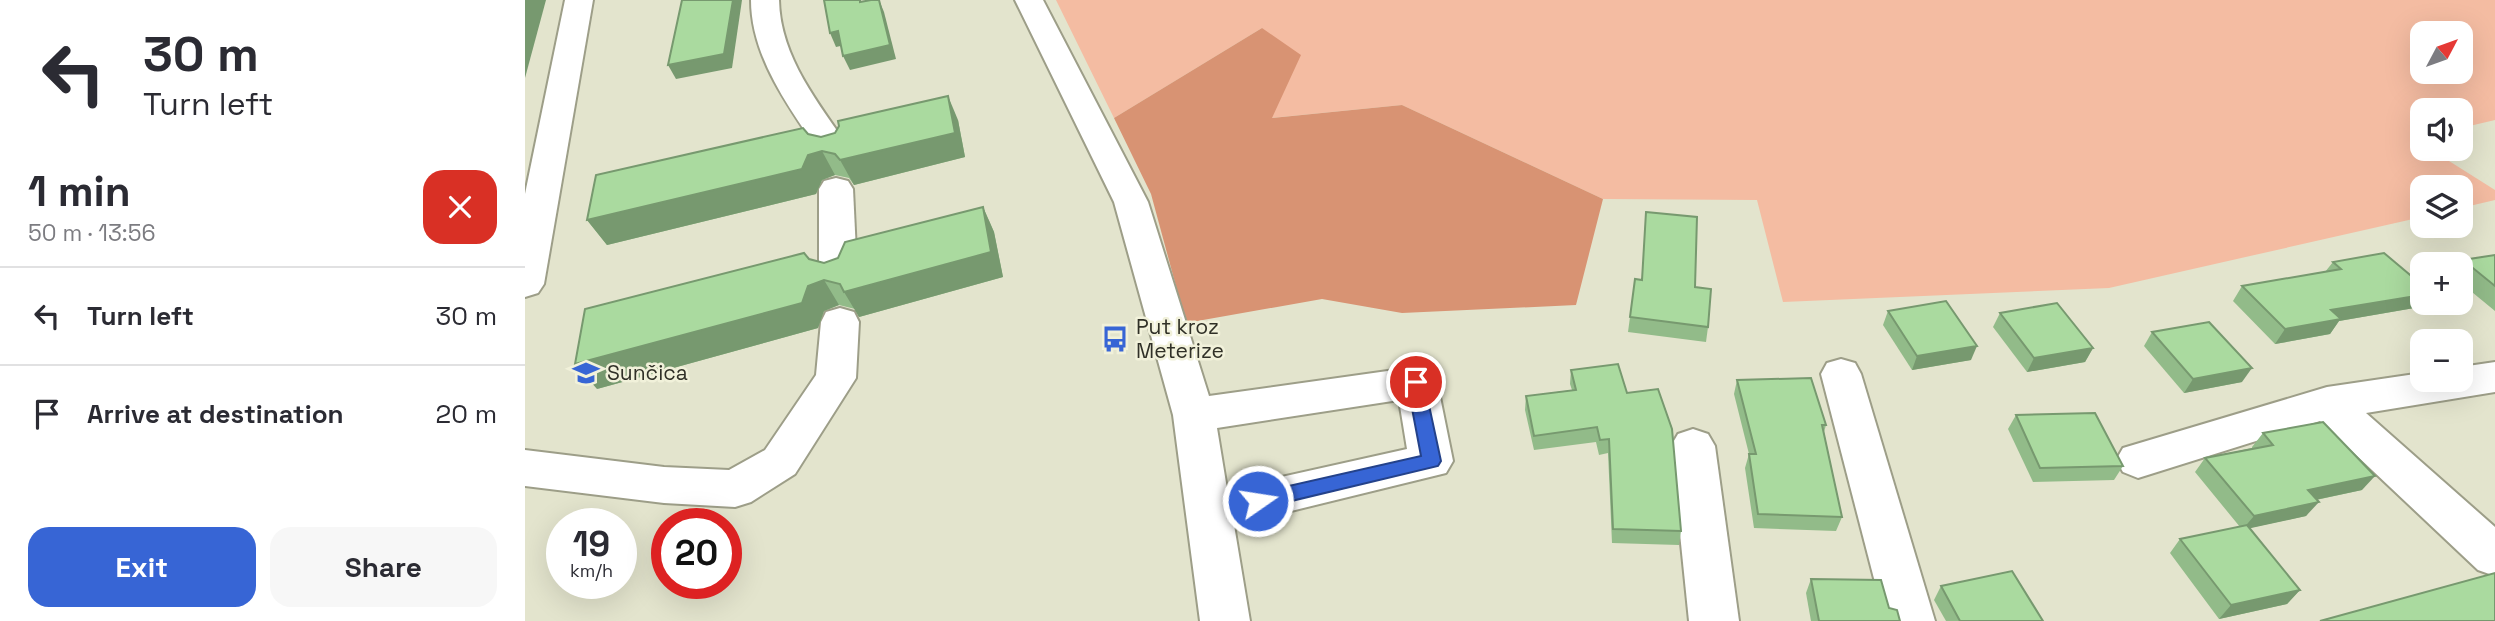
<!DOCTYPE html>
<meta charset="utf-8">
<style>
:root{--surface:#fff;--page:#f7f7f7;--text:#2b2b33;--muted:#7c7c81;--line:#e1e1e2;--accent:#3765d5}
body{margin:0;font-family:"Space Grotesk",sans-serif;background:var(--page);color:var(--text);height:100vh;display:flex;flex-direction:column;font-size:26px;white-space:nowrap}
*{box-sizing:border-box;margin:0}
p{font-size:23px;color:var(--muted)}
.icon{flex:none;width:38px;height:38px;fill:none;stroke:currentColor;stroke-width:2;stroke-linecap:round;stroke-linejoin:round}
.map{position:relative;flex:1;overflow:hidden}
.sheet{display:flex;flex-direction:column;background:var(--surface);width:525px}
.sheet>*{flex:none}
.top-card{background:#fff;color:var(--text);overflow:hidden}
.needle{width:46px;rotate:49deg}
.tools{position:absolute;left:1885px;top:21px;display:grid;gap:14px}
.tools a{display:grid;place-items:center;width:63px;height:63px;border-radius:14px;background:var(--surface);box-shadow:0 7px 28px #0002;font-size:35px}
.speed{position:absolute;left:21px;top:508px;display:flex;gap:14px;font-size:35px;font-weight:700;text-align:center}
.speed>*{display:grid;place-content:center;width:91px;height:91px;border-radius:50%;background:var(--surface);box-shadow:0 7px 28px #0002;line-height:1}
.speed small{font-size:18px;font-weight:400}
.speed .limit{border:10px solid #d22;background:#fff;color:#111}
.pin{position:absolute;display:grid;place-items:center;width:60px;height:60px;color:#fff;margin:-30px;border:4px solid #fff;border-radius:50%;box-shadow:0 2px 7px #0007}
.me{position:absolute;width:77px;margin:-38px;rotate:77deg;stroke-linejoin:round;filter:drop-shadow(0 0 5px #0008)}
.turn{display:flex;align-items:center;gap:24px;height:147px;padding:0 28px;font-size:32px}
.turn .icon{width:91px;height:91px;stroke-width:2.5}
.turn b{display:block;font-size:49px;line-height:60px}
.round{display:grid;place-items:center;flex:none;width:74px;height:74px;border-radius:21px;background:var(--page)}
.head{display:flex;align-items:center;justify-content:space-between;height:119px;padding:0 28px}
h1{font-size:42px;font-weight:800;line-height:52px}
.action{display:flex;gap:14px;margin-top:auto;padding:14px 28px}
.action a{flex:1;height:80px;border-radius:21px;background:var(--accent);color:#fff;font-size:28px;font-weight:800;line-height:80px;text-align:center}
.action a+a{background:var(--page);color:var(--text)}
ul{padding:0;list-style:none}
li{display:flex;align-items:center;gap:21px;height:98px;padding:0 28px;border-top:2px solid var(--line)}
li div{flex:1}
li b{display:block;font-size:26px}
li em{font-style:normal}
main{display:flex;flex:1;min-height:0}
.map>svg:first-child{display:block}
.green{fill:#f4bca2;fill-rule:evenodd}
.forest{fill:#d89373}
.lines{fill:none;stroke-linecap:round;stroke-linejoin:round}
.minor-casing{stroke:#9d9e88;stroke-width:4}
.minor{fill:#fff;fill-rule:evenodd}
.wall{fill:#92bb89}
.shaded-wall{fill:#77996f}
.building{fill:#aada9f;stroke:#77996f;stroke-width:2}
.route{fill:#3765d5;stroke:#24428a;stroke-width:2}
.labels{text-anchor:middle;stroke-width:5;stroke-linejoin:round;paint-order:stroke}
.poi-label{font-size:21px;fill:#303027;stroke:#f1f1da;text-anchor:start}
</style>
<main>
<section class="sheet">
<div class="top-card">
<div class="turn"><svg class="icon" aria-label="left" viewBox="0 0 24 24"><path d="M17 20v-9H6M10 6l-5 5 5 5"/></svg><div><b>30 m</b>Turn left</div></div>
</div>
<div class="head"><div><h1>1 min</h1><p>50 m · 13:56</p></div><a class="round" style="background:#d93025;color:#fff"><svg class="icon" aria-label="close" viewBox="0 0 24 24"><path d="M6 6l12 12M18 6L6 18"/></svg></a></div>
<ul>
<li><svg class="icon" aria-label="left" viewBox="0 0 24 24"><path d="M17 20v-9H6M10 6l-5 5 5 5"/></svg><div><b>Turn left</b></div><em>30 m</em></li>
<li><svg class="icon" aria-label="arrive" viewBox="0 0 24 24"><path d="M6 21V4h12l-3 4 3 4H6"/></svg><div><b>Arrive at destination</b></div><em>20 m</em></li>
</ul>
<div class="action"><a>Exit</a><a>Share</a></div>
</section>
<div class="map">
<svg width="1970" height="621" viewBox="0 0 1970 621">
<rect width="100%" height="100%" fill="#e3e4cd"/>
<path class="green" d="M531 0H1970V120L1936 128V110H1897V137L1890 139 1897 144V149H1905L1970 190V200L1936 208V187H1897V217L1584 288 1258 302 1232 200 1078 199 877 105 746 118 737 28 589 118ZM1897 33H1936V72H1897Z"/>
<polygon class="forest" points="737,28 776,55 747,118 877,105 1078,199 1051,305 877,313 797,299 661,323 626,194 589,118"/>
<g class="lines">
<g class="minor-casing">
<g id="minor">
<polygon points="40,0 68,0 19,284 13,293 0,297 0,194"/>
<path d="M226 0H254C255 57 294 104 325 149L321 156 309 159 297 156C266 110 226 58 226 0Z"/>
<path d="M490 0H518L623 202 684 396 891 367 905 371 912 382 928 461 921 473 709 525 725 621H675L648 415 589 202ZM874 400 882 449 702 489 692 428Z"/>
<polygon points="311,178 323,181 328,189 332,273 326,282 313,286 300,282 294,273 294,189 299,181"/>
<polygon points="315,308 329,312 334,322 331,378 270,474 226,502 210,507 139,503 0,486 0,450 139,467 204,470 240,450 291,375 296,322 301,312"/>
<polygon points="1316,359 1330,363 1336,374 1410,621 1360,621 1296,374 1302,363"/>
<polygon points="1970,362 1970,392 1841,413 1970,527 1970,576 1953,570 1795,421 1613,478 1598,472 1591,460 1598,448 1802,387 1897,373 1897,380 1936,380 1936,367"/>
<polygon points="1168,429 1183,434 1190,446 1214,621 1164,621 1146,446 1153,434"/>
</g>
</g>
<use href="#minor" class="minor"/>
</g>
<g class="wall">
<polygon points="433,120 440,157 329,185 324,178 310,175 297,180 291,194 82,245 62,220 283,134 296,137"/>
<polygon points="458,207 469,232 478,277 334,317 330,309 314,305 299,311 293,328 72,389 284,259 299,263"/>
<polygon points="1121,212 1170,287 1183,327 1181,342 1103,332 1105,317 1117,280"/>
<polygon points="1970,255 1970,311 1936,283 1936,264 1935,264 1938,260"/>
<polygon points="1808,262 1899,303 1895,307 1814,321 1805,334 1750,344 1708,301 1717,286 1800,272"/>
<polygon points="1363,311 1446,360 1387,370 1358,325"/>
<polygon points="1475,313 1568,348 1560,362 1502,372 1468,327"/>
<polygon points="1627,332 1717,382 1659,393 1619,346"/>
<polygon points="1046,370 1102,393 1156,531 1154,545 1087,543 1083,453 1074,455 1071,442 1009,450 1000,410 1001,396 1047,390 1045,384"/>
<polygon points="1212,380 1301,425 1299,432 1317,517 1311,531 1229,528 1220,468 1224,454 1209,394"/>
<polygon points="1491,415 1598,466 1589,480 1508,482 1483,429"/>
<polygon points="1738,433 1837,490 1791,500 1781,516 1724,528 1775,590 1762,604 1694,619 1645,553 1655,539 1715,527 1670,472 1680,458 1727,448 1727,447"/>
<polygon points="1286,579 1364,608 1375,621 1286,621 1281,593"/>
<polygon points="1416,586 1518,621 1421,621 1409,600"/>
</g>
<g class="shaded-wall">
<polygon points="0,0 21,0 0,78"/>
<polygon points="208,0 217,0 207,68 151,79 143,65"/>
<polygon points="354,0 359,12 371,59 325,70 318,56"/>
<polygon points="313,31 320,45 311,47 305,33"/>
<polygon points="423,96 433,120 440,157 329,185 315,160"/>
<polygon points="297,151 310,175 297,180 291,194 82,245 62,220"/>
<polygon points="458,207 469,232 478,277 334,317 319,292"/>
<polygon points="299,280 314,305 299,311 293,328 72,389 50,364"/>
<polygon points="1897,295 1897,303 1899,303 1895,307 1814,321 1805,334 1750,344 1760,329 1806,310"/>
<polygon points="1452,346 1446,360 1387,370 1392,356"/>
<polygon points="1568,348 1560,362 1502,372 1509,358"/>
<polygon points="1727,368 1717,382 1659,393 1668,379"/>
<polygon points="1850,476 1837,490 1771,504 1783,490"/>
<polygon points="1794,502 1781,516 1717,530 1729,516"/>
<polygon points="1775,590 1762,604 1694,619 1706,605"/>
</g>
<g class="building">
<polygon points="157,0 208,0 199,54 143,65"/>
<polygon points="299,0 335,0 335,2 346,0 354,0 365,45 318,56 313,31 305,33"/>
<polygon points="423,96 430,133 315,160 310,154 297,151 283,155 277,169 62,220 71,175 278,128 283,134 296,137 310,133 314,126 313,121"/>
<polygon points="458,207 466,252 319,292 315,284 299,280 283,286 277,303 50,364 60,309 279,253 284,259 299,263 313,258 320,242"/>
<polygon points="1121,212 1172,217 1170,287 1186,289 1183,327 1105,317 1110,279 1117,280"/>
<polygon points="1859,253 1897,285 1897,295 1806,310 1816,319 1760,329 1717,286 1816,269 1808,262"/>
<polygon points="1970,255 1970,286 1938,260"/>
<polygon points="1421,301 1452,346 1392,356 1363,311"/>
<polygon points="1532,303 1568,348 1509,358 1475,313"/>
<polygon points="1684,322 1727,368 1668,379 1627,332"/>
<polygon points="1093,364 1102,393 1133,389 1147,429 1156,531 1088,529 1084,439 1075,440 1072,427 1009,436 1001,396 1051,390 1046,370"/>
<polygon points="1286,378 1301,425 1297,425 1317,517 1233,514 1224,454 1231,454 1212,380"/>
<polygon points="1570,413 1598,466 1515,468 1491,415"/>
<polygon points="1798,422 1850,476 1783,490 1794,502 1729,516 1680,458 1748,445 1738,433"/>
<polygon points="1722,525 1775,590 1706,605 1655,539"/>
<polygon points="1487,571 1518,621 1435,621 1416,586"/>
<polygon points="1970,573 1970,621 1795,621"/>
<polygon points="1286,579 1356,580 1364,608 1372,610 1375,621 1294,621"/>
</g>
<polygon class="route" points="891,375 899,382 916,461 913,466 733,509 726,507 723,501 726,496 733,493 896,456 882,382"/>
<defs>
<g id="bus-bare" transform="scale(2.1)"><path d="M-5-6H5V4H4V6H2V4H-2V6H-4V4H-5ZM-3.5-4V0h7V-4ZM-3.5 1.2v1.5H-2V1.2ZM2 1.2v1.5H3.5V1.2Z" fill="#3765d5" stroke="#f1f1da" stroke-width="2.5" paint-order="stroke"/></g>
<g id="school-bare" transform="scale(2.1)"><path d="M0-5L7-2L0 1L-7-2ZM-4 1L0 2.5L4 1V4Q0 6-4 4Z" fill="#3765d5" stroke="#f1f1da" stroke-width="2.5" paint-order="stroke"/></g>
</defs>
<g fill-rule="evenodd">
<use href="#bus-bare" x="590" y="339"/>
<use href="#school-bare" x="61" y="373"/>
</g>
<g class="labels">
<g class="poi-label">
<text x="611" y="334">Put kroz<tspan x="611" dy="24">Meterize</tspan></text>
<text x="82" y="380">Sunčica</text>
</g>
</g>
</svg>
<div class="tools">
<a><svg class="needle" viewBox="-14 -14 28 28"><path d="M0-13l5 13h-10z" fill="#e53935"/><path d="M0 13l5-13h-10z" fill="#7c7c81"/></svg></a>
<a><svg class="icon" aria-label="sound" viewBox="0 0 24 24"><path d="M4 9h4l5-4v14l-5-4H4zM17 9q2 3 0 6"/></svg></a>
<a><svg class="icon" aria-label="layers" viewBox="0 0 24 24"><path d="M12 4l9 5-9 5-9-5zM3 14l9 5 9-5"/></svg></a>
<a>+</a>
<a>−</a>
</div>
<div class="speed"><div>19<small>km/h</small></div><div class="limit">20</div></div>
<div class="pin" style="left:891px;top:382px;background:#d93025"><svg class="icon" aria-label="arrive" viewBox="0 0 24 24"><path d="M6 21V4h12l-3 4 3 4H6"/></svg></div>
<svg class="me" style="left:733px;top:501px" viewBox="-20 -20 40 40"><circle r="17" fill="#3765d5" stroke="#fff" stroke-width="3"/><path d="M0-11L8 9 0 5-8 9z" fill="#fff"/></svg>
</div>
</main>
